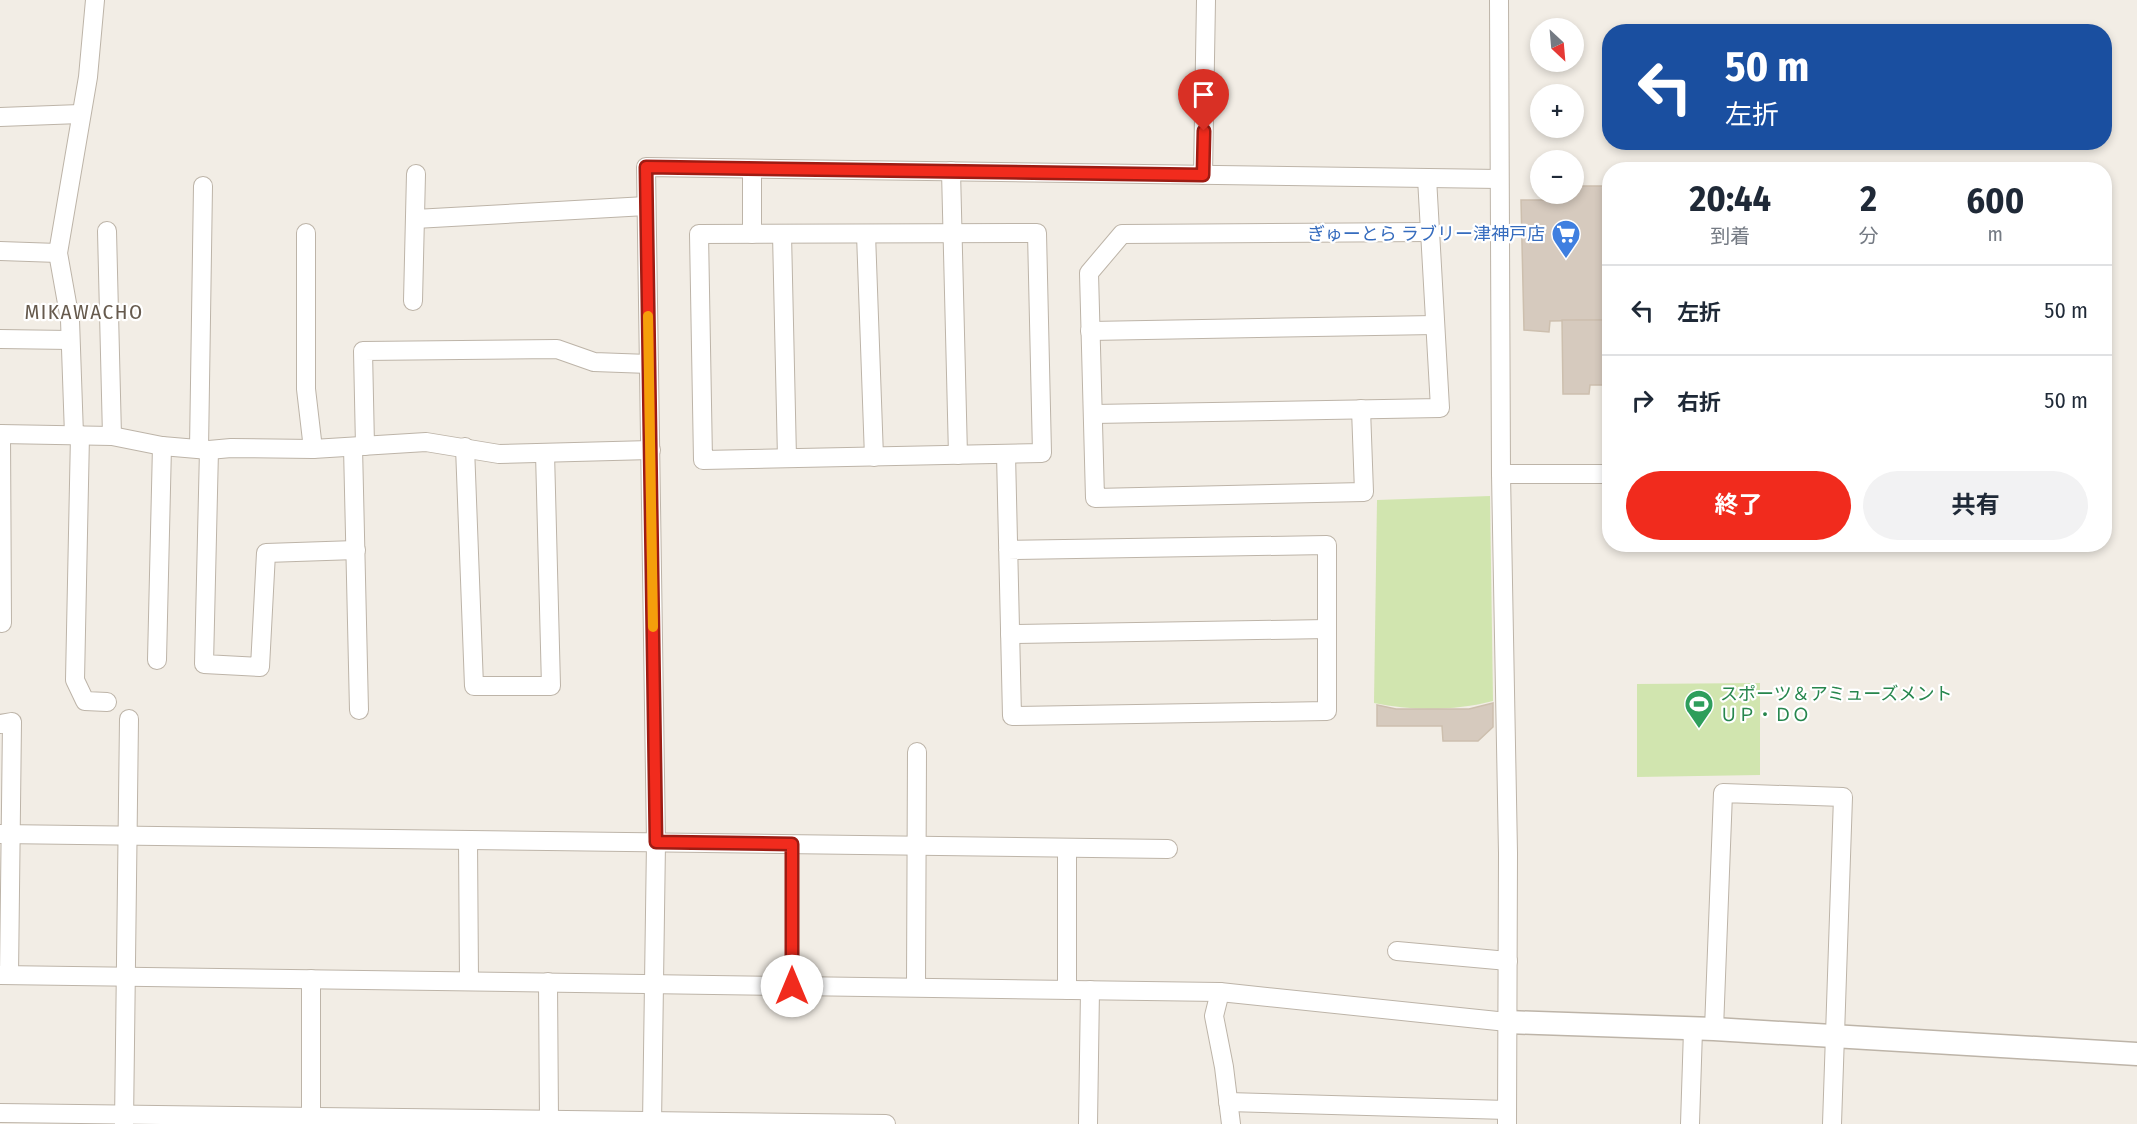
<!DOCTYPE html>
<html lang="ja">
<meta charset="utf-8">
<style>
:root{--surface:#fff;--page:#f2f2f3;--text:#1f2937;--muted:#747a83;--line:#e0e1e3;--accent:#f12b1d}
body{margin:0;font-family:"Fira Sans Condensed","Noto Sans JP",sans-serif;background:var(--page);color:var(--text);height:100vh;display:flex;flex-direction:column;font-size:22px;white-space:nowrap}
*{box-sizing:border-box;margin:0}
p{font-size:20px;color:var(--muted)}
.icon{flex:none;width:33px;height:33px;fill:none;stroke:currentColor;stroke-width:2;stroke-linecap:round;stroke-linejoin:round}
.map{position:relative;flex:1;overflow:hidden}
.side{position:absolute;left:1602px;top:162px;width:510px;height:390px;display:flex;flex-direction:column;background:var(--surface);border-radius:24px;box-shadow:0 3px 9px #0003}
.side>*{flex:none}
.banner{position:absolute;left:1602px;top:24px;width:510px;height:126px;border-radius:24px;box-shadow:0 3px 9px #0003;background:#1a4fa0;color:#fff;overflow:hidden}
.needle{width:39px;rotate:154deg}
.controls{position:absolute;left:1530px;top:18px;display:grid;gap:12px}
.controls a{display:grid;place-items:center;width:54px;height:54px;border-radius:50%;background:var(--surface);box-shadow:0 3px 9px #0003;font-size:30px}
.pin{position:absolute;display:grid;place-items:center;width:51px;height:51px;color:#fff;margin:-62px -26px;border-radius:50% 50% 50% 0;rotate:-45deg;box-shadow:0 0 6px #0007}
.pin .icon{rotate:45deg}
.me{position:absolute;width:66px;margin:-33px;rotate:0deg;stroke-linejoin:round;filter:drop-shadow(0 0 4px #0008)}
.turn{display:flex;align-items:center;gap:21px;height:126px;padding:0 24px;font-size:27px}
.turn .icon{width:78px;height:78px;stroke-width:2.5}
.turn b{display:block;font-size:42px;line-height:51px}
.eta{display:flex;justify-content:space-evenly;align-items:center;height:102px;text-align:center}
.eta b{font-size:36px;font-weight:700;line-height:42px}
.button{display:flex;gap:12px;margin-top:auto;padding:12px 24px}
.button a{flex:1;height:69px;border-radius:36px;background:var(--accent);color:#fff;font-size:24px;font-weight:700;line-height:69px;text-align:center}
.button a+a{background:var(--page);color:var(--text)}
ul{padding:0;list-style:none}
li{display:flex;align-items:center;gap:18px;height:90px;padding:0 24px;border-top:2px solid var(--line)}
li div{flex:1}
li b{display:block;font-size:22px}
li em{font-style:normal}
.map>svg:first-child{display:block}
.green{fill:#d1e5af}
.building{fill:#d6cabe;stroke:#cdbfae;stroke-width:1.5}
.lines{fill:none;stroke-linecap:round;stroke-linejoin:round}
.service-casing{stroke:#bdb4a8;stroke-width:11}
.minor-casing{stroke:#bdb4a8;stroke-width:20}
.tertiary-casing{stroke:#bdb4a8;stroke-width:25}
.service{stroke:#fff;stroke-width:9}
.minor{stroke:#fff;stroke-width:18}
.tertiary{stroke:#fff;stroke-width:22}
.route-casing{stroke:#9d1c13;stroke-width:15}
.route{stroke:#f12b1d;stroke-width:10}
.slow{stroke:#f59e0b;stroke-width:10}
.labels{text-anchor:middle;stroke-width:4.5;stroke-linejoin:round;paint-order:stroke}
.shop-label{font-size:18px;fill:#366cbe;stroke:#fff;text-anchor:end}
.leisure-label{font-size:18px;fill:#27864d;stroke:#fff;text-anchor:start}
.quarter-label{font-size:21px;letter-spacing:1.5px;fill:#665a4d;stroke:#fff}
</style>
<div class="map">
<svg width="2137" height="1124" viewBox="0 0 2137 1124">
<rect width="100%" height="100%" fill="#f2ede5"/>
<g class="green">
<path d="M1490 496 1493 701C1455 711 1412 711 1374 703L1377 500Z"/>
<polygon points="1760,683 1760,775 1637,777 1637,684"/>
</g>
<g class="building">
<polygon points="1574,186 1610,186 1610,320 1550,321 1549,332 1524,330 1521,200 1544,200 1544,194 1574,194"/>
<polygon points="1562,320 1610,320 1608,385 1590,385 1589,394 1563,394"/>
<polygon points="1493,703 1493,727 1478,741 1443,741 1442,726 1377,726 1377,705 1396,709 1469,709"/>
</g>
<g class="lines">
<g class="service-casing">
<polyline id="service" points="792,986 792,844"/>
</g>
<g class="minor-casing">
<g id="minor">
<polyline points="1499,0 1501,474 1508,853 1507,1124"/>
<polyline points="0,117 80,114"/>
<polyline points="951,171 958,455"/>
<polyline points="1203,175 1206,0"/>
<polyline points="415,219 646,206"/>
<polyline points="107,231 112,436"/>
<polyline points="306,233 306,389 313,449"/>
<polygon points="1037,233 1042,453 703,460 699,234"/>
<polyline points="752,234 752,169"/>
<polyline points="782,234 787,458"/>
<polyline points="866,234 874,457"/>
<polyline points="0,251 58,253"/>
<polyline points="413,301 416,174"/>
<polyline points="1090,331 1435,325"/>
<polyline points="0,339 70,340"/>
<polyline points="1361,409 1364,492 1095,498 1089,273 1122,234 1429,232"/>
<polyline points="1093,414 1440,408 1427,178"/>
<polyline points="0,434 112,436 162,446 209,450 231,448 313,449 426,442 499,454 651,450"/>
<polyline points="1,434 2,623"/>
<polyline points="74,435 70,320 58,253 88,77 95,0"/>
<polyline points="80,435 75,680 85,701 107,702"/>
<polyline points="365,446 363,351 557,349 594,362 649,364"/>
<polyline points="353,447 359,710"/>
<polyline points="465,447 474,686 551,686 545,453"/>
<polyline points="199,449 203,186"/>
<polyline points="209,450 204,664 260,667 266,553 356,550"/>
<path d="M1006 454C1008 542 1010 629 1012 716L1327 711V545L1008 550"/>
<polyline points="1501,474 1610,474"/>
<polyline points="1010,634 1327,629"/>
<polyline points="157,660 162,446"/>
<polyline points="0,724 12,722 9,975"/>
<polyline points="0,834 1168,849"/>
<polyline points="468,840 469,981"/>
<polyline points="1397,951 1508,961"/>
<polyline points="0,975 1220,992 1507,1022"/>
<polyline points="548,982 549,1120"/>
<polyline points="916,987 917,752"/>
<polyline points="1067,990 1067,848"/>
<polyline points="1220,992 1214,1016 1224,1067 1231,1124"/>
<polyline points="1714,1029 1723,793 1843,797 1832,1124"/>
<polyline points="1228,1102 1507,1110"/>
<polyline points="0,1113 886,1124"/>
<polyline points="124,1124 129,719"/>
<polyline points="311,1124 311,979"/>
<polyline points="652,1124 656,842 646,167 1499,179"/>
<polyline points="1088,1124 1090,990"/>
<polyline points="1690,1124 1693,1030"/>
</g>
</g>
<g class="tertiary-casing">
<polyline id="tertiary" points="1507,1022 1714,1029 2137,1054"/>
</g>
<use href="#service" class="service"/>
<use href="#minor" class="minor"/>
<use href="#tertiary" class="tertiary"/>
</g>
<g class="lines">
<g class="route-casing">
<polyline id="route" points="792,986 792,844 656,842 646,167 1203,175 1204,131"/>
</g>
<use href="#route" class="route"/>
<polyline class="slow" points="648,316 653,627"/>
</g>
<defs>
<g id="supermarket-pin" transform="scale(1.5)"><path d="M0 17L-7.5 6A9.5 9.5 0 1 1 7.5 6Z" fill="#3f7fe0" stroke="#fff"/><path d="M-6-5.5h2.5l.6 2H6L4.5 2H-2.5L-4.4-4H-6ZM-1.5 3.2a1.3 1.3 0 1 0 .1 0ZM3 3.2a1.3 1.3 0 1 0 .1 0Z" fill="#fff"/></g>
<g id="stadium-pin" transform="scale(1.5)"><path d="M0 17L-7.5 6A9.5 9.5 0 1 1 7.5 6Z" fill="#2e9e5b" stroke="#fff"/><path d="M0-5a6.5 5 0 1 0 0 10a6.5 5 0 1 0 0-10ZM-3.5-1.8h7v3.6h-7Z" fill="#fff"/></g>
</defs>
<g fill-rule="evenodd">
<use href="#supermarket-pin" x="1566" y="234"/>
<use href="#stadium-pin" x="1699" y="704"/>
</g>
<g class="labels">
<g class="shop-label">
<text x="1545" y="240">ぎゅーとら ラブリー津神戸店</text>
</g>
<g class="leisure-label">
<text x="1720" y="700">スポーツ＆アミューズメント<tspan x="1720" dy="21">ＵＰ・ＤＯ</tspan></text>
</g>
<g class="quarter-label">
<text x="84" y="319">MIKAWACHO</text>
</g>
</g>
</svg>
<div class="controls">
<a><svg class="needle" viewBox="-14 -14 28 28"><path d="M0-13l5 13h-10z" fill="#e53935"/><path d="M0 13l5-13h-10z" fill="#747a83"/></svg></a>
<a>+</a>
<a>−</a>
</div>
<div class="pin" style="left:1204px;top:131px;background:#d93025"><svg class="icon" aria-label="arrive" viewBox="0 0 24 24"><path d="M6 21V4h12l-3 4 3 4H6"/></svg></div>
<svg class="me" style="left:792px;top:986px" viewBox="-20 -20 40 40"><circle r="19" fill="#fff"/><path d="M0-13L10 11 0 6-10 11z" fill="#f12b1d"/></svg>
<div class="banner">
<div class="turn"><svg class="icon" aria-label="left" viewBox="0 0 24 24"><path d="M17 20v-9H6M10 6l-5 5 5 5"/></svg><div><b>50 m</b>左折</div></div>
</div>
<section class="side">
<div class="eta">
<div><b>20:44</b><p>到着</p></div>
<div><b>2</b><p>分</p></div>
<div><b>600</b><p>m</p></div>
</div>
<ul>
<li><svg class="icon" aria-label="left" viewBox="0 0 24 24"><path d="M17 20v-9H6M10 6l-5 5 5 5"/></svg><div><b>左折</b></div><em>50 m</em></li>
<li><svg class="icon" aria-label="right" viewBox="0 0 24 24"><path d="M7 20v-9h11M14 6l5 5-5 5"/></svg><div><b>右折</b></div><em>50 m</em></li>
</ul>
<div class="button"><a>終了</a><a>共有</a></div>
</section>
</div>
